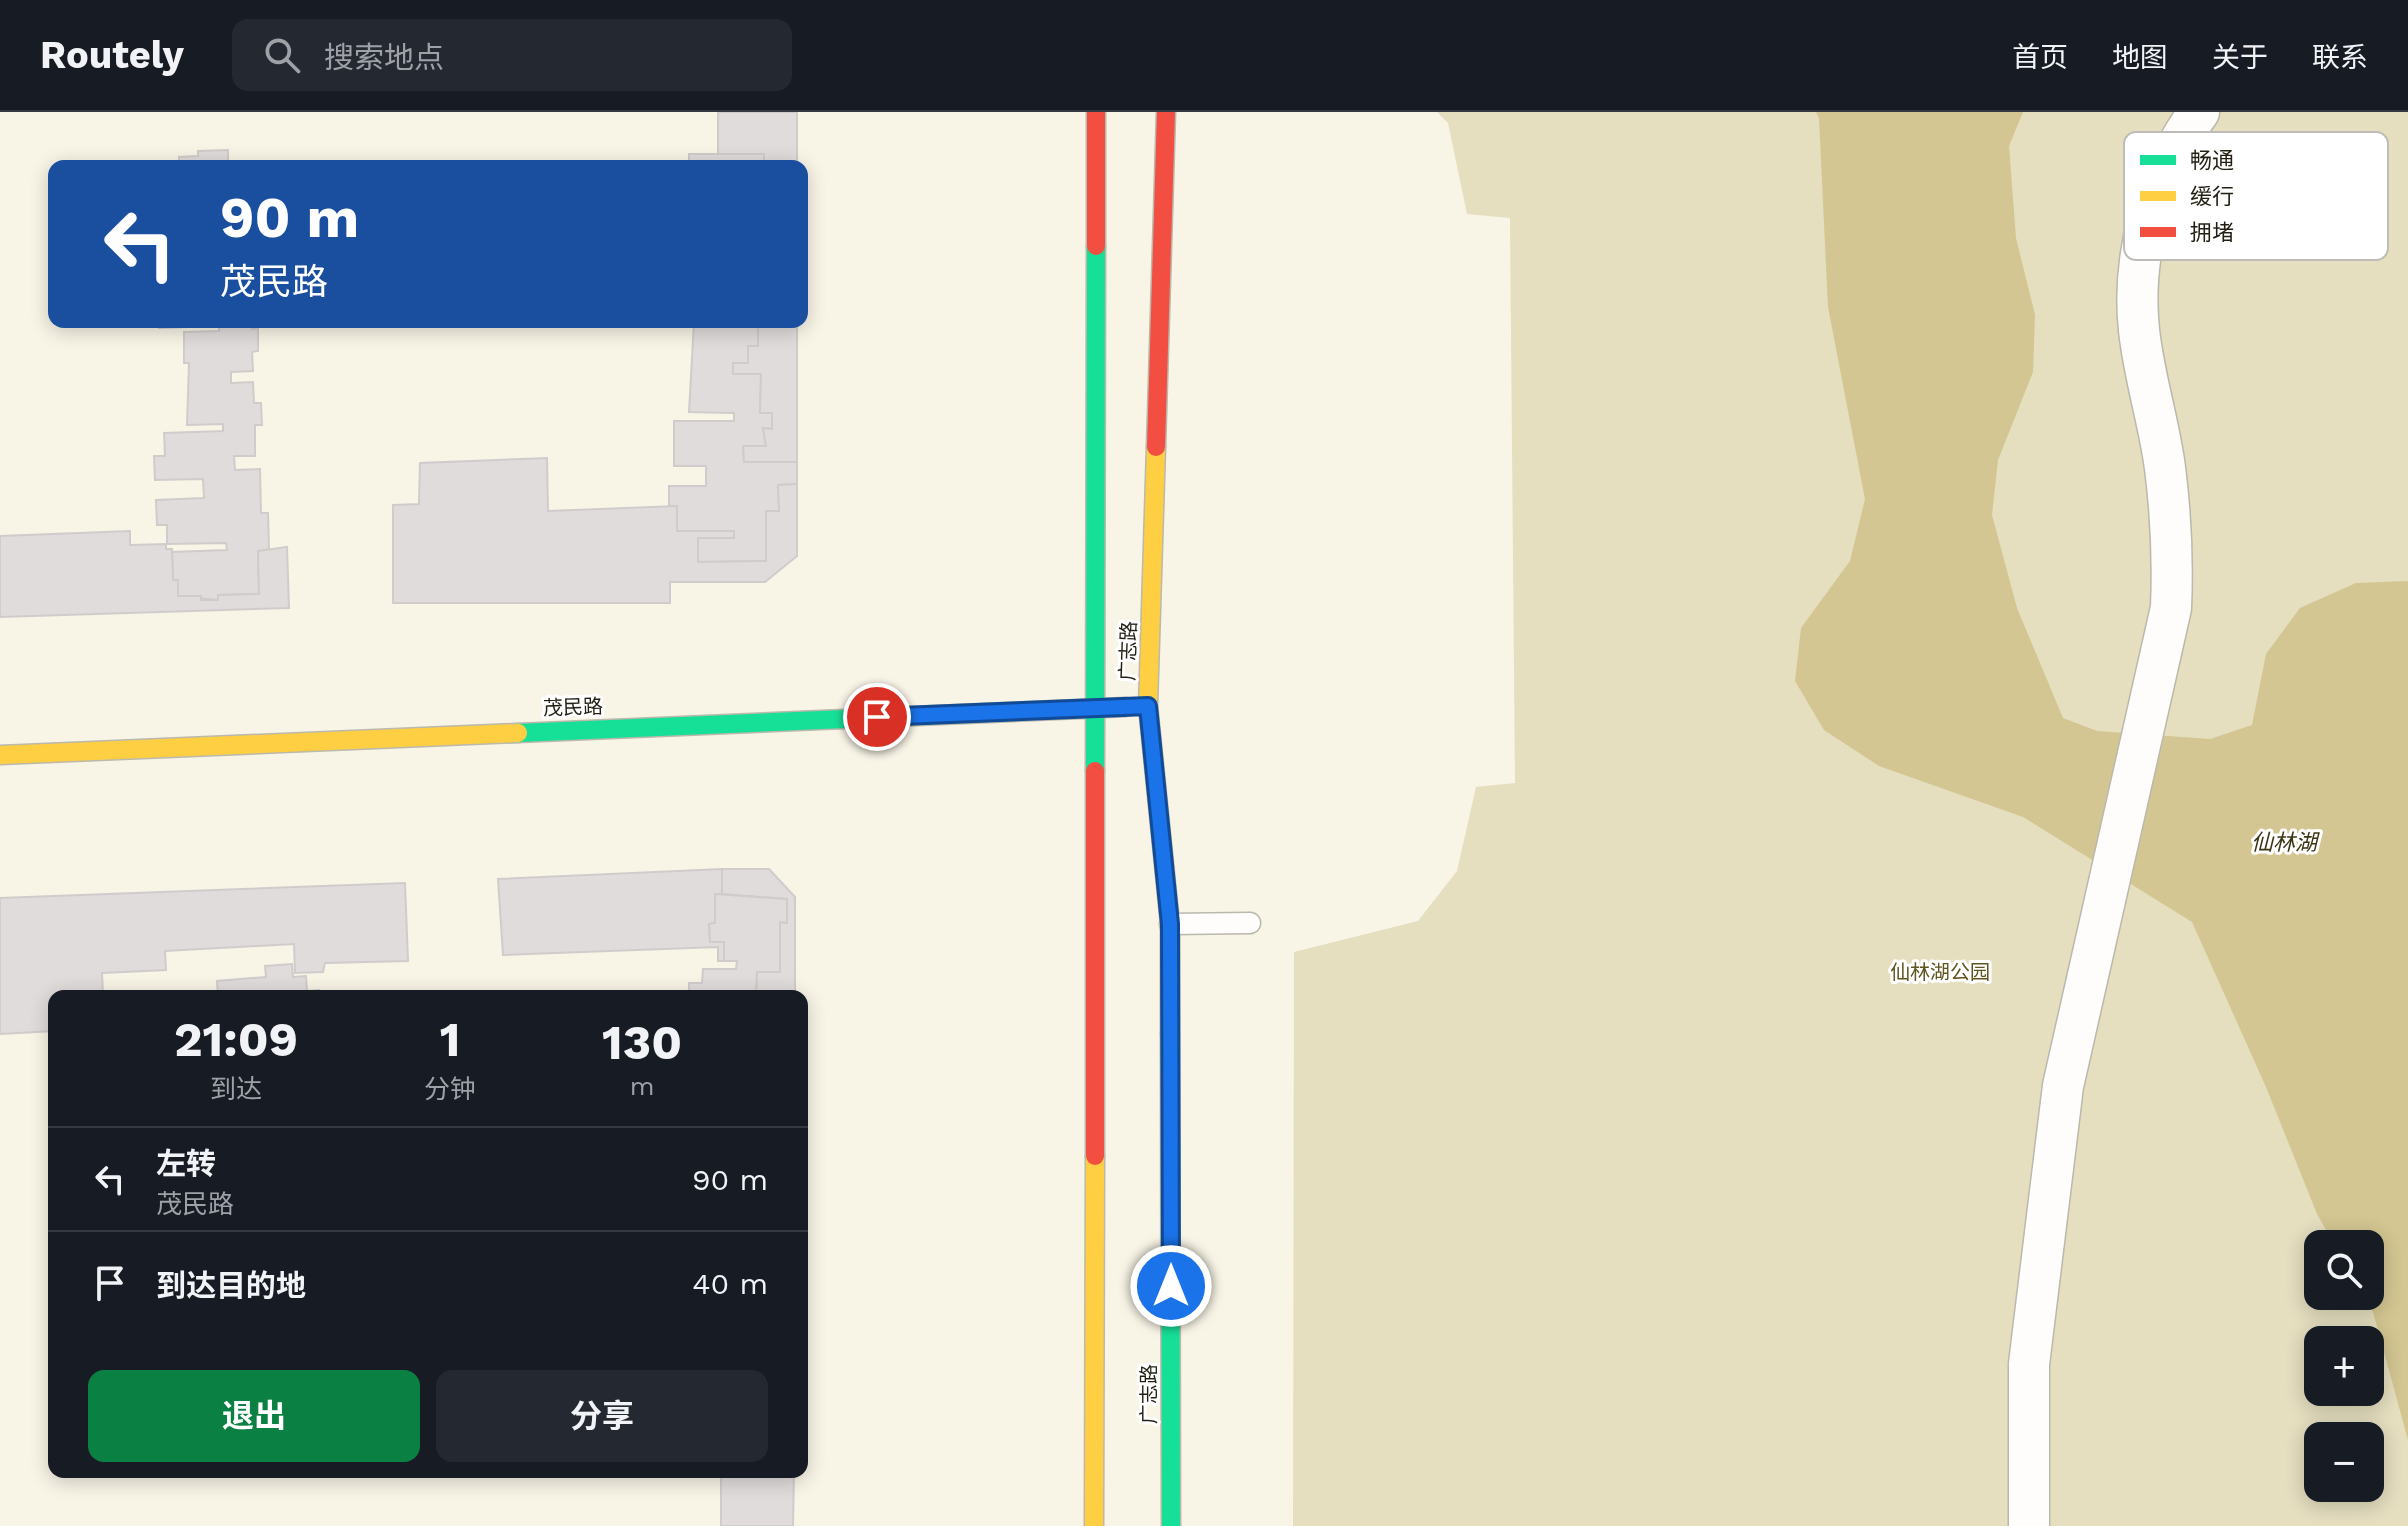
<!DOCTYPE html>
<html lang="zh">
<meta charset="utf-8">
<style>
:root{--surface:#171b24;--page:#242831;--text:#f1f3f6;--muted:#9ea1a6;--line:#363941;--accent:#0b8043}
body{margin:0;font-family:"Work Sans","Noto Sans SC",sans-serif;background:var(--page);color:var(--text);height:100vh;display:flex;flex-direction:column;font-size:30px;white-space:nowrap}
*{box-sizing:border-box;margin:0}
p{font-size:26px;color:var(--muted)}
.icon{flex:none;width:44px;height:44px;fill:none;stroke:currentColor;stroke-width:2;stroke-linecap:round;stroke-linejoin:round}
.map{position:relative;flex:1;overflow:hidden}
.drawer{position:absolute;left:48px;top:878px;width:760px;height:488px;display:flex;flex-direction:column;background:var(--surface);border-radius:16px;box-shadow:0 4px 20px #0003}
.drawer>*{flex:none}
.top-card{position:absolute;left:48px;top:48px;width:760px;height:168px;border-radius:16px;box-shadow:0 4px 20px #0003;background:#1a4fa0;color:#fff;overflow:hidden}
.controls{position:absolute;left:2304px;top:1118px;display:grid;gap:16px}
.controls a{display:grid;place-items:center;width:80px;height:80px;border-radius:16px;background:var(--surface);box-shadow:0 4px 20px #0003;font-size:40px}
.pin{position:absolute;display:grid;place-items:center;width:68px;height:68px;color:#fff;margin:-34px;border:4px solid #fff;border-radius:50%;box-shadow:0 2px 8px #0007}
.me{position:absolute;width:88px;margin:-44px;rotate:0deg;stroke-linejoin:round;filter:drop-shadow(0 0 6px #0008)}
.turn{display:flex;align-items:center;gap:28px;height:168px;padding:0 40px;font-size:36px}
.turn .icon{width:104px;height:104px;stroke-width:2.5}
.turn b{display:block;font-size:56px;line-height:68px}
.eta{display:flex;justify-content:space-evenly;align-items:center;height:136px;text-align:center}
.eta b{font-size:48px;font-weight:700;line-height:56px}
.cta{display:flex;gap:16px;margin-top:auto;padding:16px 40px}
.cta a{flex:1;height:92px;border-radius:16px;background:var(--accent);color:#fff;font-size:32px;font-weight:700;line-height:92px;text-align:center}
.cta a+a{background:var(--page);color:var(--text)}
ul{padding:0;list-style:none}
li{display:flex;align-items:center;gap:24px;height:104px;padding:0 40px;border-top:2px solid var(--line)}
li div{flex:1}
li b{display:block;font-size:30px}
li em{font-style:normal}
header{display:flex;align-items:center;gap:48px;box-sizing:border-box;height:112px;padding:0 40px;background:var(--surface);border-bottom:2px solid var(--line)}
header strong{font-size:38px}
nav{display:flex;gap:44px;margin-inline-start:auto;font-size:28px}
.search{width:560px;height:72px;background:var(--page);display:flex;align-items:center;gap:20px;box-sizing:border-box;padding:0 28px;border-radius:16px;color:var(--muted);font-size:30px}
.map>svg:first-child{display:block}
.green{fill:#e5debf;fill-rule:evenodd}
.water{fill:#d3c692}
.building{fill:#e0dcdb;stroke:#d0cccc;stroke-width:2}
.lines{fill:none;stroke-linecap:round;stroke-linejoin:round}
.lane-casing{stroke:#bbb8ac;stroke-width:23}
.street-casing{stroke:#bbb8ac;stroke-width:43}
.fast-casing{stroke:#bbb8ac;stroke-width:21}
.slow-casing{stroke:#bbb8ac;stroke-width:21}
.jam-casing{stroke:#bbb8ac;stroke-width:21}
.lane{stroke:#fefdfb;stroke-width:20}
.street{stroke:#fefdfb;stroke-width:40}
.fast{stroke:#16e098;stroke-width:18}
.slow{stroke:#ffcf43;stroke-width:18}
.jam{stroke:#f24e42;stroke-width:18}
.route-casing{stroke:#114b97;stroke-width:20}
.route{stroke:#1a73e8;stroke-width:14}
.labels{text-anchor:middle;stroke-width:6;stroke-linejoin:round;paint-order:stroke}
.street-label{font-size:20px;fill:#221f13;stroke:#fff}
.park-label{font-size:20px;fill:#605420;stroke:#fff}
.water-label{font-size:22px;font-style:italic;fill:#3b3415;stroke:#fff}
.key{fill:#fff;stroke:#bdbcb8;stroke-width:2}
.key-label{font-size:22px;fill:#221f13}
</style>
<header>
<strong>Routely</strong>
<div class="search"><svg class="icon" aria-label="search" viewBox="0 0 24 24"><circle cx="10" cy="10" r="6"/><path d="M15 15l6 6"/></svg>搜索地点</div>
<nav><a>首页</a><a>地图</a><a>关于</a><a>联系</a></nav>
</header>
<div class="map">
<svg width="2408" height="1414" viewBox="0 0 2408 1414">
<rect width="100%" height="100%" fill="#f8f4e6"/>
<path class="green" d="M1437 0H2408V1414H1293L1294 840 1418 809 1457 759 1476 675 1515 671 1510 106 1467 102 1448 11ZM2318 1132H2370V1184H2318ZM2318 1228H2370V1280H2318ZM2318 1324H2370V1376H2318Z"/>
<polygon class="water" points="1816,0 2023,0 2009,34 2016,126 2035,203 2033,260 1998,348 1992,403 2017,496 2063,606 2097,619 2210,627 2252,613 2266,542 2300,496 2356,471 2408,469 2408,1328 2373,1200 2364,1184 2370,1184 2370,1132 2334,1132 2317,1102 2266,975 2192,810 2023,705 1879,654 1824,618 1795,569 1801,516 1850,449 1865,387 1828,195 1819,6"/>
<g class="building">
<polygon points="718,0 797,0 797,54 764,54 764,42 718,42"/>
<polygon points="228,38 228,50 247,49 247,54 160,54 179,51 179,45 198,44 198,39"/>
<rect x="689" y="42" width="75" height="12"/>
<polygon points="159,210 251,210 252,217 258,216 258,239 252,240 253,259 231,260 231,271 253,270 254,291 261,291 262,313 255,313 255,344 234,344 235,358 260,357 261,401 268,401 269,438 258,439 259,482 218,483 218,488 178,484 178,468 173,468 172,440 227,438 226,431 167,432 167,413 157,413 156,388 204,386 203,367 155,368 154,344 165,344 164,321 223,319 223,312 187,313 189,251 184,251 184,220 219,219 219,214 159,216"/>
<polygon points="694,210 758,210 758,234 748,234 748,251 733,251 733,262 761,262 760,301 772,301 772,317 763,316 766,334 743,334 744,350 797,350 797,372 778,373 779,399 766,399 766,449 698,450 698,426 734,426 734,419 677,419 677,394 669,394 669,374 706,374 706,354 674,354 674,309 734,309 734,301 689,300"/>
<polygon points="758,210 797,210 797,350 744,350 743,334 766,334 763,316 772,317 772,301 760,301 761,262 733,262 733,251 748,251 748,234 758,234"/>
<polygon points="547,346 548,399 677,394 677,419 734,419 734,426 698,426 698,450 766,449 766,399 779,399 778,373 797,372 797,444 765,470 670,470 670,491 393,491 393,393 419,392 420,351"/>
<polygon points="130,419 130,433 166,432 166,437 172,437 173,468 178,468 178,484 201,484 201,488 218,488 218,483 259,482 258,439 287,435 289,496 0,505 0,424"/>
<polygon points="722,757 722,782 715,782 715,811 709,812 710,830 724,830 724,849 718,849 718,835 503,843 498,767"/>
<polygon points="722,757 769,757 795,785 795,884 756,879 757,860 780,860 780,810 787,811 787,787 722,782"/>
<polygon points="405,771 408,849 325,851 323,860 295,861 294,832 165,839 166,858 102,861 103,884 54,884 54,919 0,922 0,786"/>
<polygon points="715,782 787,787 787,811 780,810 780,860 757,860 756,879 775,879 775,884 689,884 689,871 702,871 703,857 736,857 737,849 724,849 724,830 710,830 709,812 715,811"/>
<polygon points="292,852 293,865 306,864 307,879 319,878 320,884 218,884 217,869 266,865 265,854"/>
<polygon points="721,1360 794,1360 793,1414 721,1414"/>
</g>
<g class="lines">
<g class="lane-casing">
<polyline id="lane" points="1170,812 1250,811"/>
</g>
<g class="street-casing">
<path id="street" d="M2029 1414V1252L2063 974 2171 496C2173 448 2171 403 2165 356 2159 310 2144 265 2139 218 2131 143 2154 61 2199 0"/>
</g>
<g class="fast-casing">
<g id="fast">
<polyline points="518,621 1126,595"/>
<polyline points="1095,659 1096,134"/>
<polyline points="1170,922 1171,1414"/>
</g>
</g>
<g class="slow-casing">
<g id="slow">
<polyline points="1156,335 1148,594 1170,812 1170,922"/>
<polyline points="0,643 518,621"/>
<polyline points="1094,1414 1095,1044"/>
</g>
</g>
<g class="jam-casing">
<g id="jam">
<polyline points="1096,134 1096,0"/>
<polyline points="1156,335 1166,0"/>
<polyline points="1095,1044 1095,659"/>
</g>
</g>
<use href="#lane" class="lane"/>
<use href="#street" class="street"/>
<use href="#fast" class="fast"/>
<use href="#slow" class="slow"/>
<use href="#jam" class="jam"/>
</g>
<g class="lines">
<g class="route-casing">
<polyline id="route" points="877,605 1148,594 1170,812 1171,1174"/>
</g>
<use href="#route" class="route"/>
</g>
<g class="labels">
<g class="street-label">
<text transform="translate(1128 539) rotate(-88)" y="7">广志路</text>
<text transform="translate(573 595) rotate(-2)" y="7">茂民路</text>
<text transform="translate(1149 1282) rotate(-90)" y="7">广志路</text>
</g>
<g class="park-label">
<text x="1940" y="867">仙林湖公园</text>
</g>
<g class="water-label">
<text x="2284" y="738">仙林湖</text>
</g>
</g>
<rect x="2124" y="20" width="264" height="128" rx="12" class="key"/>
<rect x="2140" y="43" width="36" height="10" fill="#16e098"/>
<rect x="2140" y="79" width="36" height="10" fill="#ffcf43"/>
<rect x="2140" y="115" width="36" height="10" fill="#f24e42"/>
<g class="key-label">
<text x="2190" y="56">畅通</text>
<text x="2190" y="92">缓行</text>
<text x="2190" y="128">拥堵</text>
</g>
</svg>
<div class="controls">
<a><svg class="icon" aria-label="search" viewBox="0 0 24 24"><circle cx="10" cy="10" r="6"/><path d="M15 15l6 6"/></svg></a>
<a>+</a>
<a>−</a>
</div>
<div class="pin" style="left:877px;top:605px;background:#d93025"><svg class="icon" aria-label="arrive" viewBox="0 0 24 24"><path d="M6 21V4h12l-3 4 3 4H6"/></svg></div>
<svg class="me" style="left:1171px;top:1174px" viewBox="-20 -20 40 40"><circle r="17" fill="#1a73e8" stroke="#fff" stroke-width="3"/><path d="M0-11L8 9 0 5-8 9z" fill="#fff"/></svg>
<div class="top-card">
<div class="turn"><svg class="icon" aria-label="left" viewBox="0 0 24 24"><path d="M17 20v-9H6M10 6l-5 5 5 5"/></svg><div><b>90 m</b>茂民路</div></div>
</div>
<section class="drawer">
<div class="eta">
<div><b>21:09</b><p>到达</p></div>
<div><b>1</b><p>分钟</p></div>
<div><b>130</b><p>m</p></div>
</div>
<ul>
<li><svg class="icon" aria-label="left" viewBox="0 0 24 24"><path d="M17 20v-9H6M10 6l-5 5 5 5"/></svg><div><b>左转</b><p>茂民路</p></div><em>90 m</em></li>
<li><svg class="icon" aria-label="arrive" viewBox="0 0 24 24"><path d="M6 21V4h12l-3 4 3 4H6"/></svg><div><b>到达目的地</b></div><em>40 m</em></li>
</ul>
<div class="cta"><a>退出</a><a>分享</a></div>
</section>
</div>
